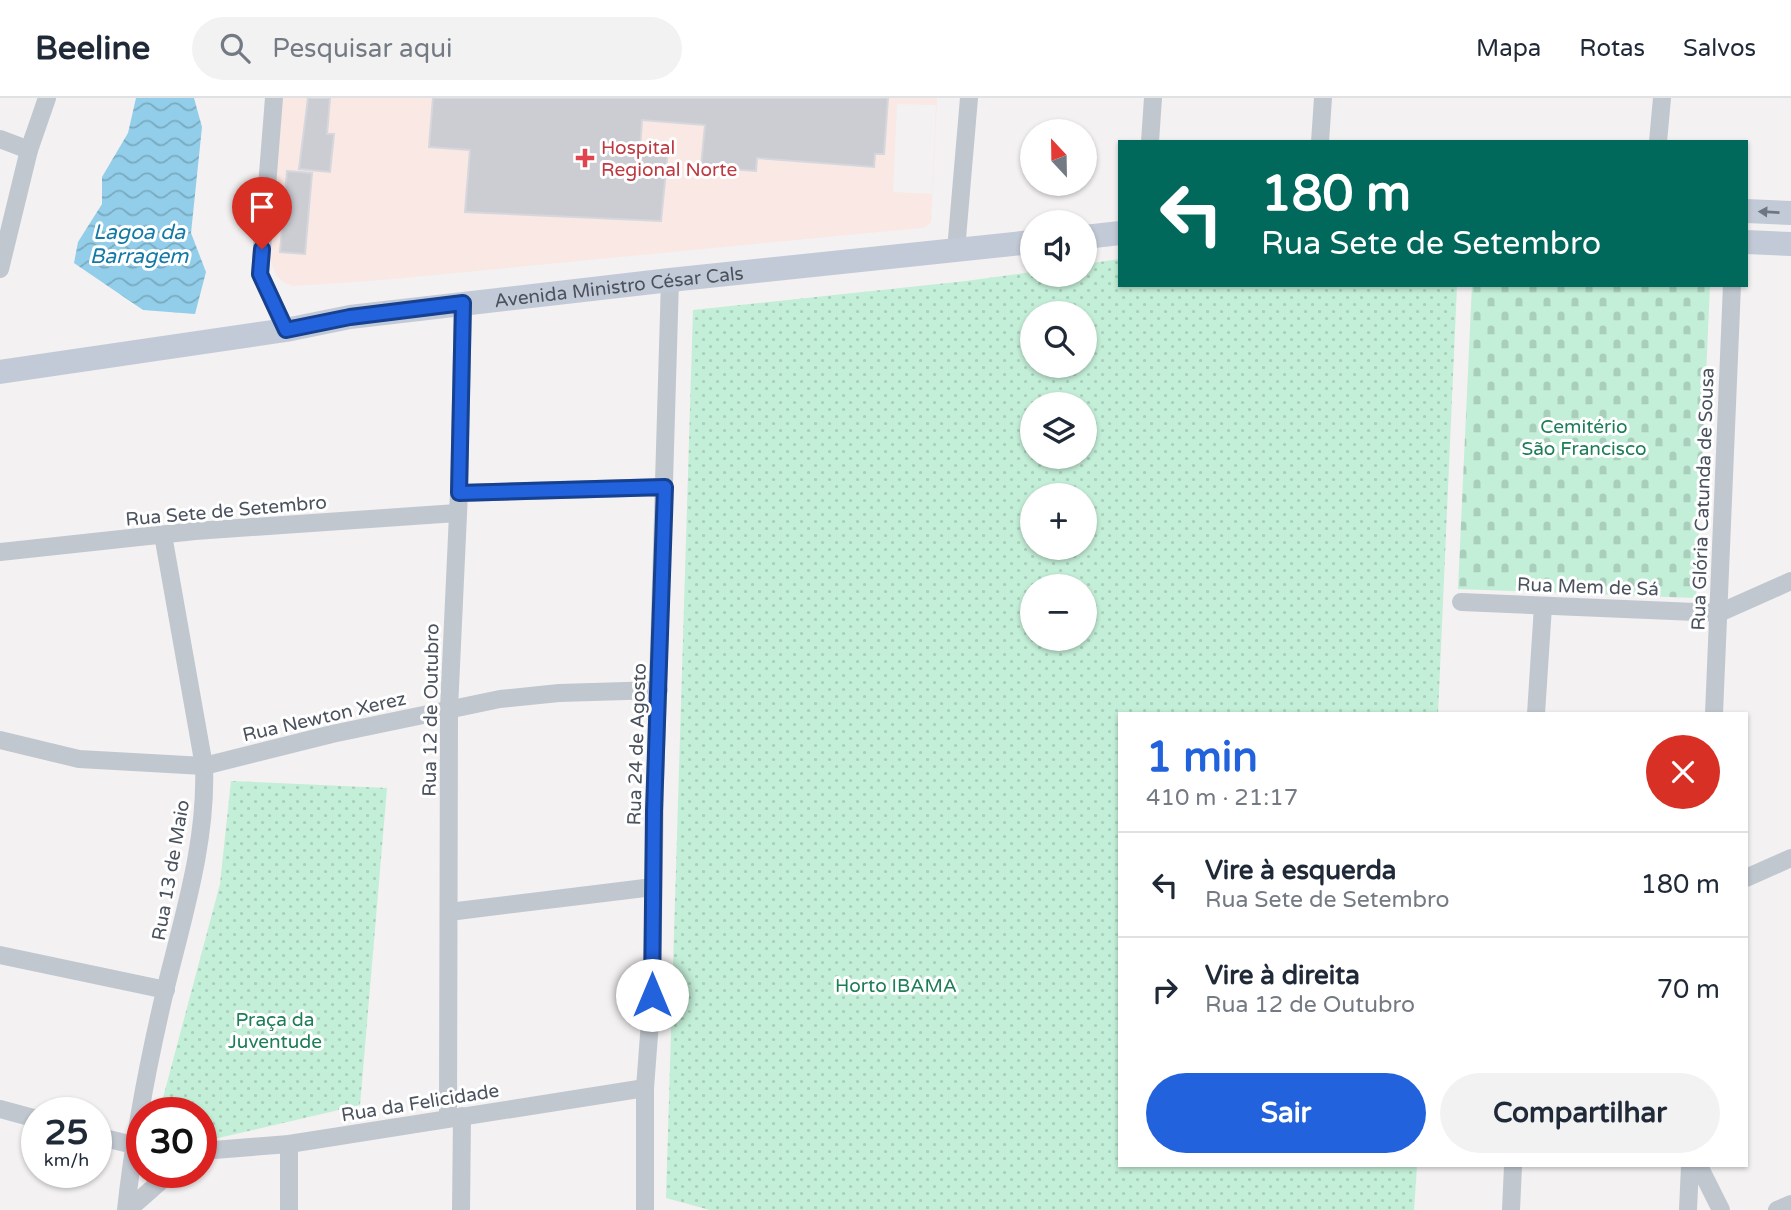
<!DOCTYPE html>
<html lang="pt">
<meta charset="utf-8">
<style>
:root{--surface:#fff;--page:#f2f2f3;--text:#1f2937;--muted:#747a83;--line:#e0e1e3;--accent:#2262dd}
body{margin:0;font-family:"Varela Round",sans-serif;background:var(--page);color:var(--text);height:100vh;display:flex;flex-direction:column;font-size:26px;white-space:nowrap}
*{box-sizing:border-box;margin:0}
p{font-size:23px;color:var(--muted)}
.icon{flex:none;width:38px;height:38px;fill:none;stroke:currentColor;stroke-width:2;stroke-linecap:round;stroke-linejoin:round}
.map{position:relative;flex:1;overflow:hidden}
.details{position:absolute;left:1118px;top:614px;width:630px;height:455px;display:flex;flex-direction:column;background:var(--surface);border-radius:0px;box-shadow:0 2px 5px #0004}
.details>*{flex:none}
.hud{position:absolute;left:1118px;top:42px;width:630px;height:147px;border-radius:0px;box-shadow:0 2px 5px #0004;background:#00695c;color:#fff;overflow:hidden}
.needle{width:46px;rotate:338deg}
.fabs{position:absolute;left:1020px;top:21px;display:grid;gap:14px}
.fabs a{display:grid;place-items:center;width:77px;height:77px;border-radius:50%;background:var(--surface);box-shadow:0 2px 5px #0004;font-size:35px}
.speed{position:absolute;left:21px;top:999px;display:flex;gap:14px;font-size:35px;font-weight:700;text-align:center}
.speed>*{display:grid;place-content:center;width:91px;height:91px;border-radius:50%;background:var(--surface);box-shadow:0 2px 5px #0004;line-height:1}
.speed small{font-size:18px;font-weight:400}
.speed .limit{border:10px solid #d22;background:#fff;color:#111}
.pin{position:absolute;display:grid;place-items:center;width:60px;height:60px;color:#fff;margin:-72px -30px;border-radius:50% 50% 50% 0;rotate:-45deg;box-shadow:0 0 7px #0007}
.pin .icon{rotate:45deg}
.me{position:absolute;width:77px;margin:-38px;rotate:0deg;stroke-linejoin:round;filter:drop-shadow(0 0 5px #0008)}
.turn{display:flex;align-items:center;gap:24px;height:147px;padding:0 28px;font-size:32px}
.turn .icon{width:91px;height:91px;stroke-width:2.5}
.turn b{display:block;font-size:49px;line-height:60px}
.round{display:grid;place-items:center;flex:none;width:74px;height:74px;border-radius:37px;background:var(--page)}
.headline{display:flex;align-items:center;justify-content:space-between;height:119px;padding:0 28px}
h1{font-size:42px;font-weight:700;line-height:52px;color:var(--accent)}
.button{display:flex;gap:14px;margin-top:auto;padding:14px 28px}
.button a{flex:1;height:80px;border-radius:42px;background:var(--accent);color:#fff;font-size:28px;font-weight:700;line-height:80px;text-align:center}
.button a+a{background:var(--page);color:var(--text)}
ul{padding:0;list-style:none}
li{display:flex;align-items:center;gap:21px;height:105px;padding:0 28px;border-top:2px solid var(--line)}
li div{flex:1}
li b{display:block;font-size:26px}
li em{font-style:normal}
header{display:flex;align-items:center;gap:42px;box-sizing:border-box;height:98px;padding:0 35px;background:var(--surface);border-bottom:2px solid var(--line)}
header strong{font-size:33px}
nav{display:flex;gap:38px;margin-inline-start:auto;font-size:24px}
.search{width:490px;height:63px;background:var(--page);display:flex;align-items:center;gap:18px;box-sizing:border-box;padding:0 24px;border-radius:38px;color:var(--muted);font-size:26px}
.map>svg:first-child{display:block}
.medical{fill:#fae8e4;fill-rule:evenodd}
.cemetery{fill:url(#cemetery-stones)}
.park{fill:url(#park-dots);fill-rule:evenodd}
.water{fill:url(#water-waves)}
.building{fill:#cbcdd3;stroke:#d5d7dc;stroke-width:2}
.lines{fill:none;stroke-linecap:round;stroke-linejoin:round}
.minor{stroke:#c0c7cf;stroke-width:18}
.secondary{stroke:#c3cad7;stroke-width:24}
.oneway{fill:#6e7682}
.route-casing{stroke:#164090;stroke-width:18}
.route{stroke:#2262dd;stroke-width:12}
.health-dot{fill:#e0444e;stroke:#fff;stroke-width:2.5}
.labels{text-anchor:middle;stroke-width:6;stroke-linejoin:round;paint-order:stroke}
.health-label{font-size:19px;fill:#be3a42;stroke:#fff;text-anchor:start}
.street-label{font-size:19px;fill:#4a525e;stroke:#fff}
.park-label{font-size:19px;fill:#1c7d56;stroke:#fff}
.water-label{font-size:21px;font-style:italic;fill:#137aa7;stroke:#fff}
</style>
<header>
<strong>Beeline</strong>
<div class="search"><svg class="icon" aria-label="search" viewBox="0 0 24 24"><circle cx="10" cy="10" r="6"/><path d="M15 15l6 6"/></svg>Pesquisar aqui</div>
<nav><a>Mapa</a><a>Rotas</a><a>Salvos</a></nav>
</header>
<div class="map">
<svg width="1791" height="1112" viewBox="0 0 1791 1112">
<defs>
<pattern id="cemetery-stones" width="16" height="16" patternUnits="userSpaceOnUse" patternTransform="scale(1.75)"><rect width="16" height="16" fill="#c3eed7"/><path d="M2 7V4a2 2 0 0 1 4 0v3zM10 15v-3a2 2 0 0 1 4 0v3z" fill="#a9cebb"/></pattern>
<pattern id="park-dots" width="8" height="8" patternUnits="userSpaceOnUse" patternTransform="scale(1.75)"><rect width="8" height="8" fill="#c3eed7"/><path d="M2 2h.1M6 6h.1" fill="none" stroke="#a9cebb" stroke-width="1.8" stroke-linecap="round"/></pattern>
<pattern id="water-waves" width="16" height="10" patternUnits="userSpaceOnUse" patternTransform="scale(1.75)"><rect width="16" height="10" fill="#92cee9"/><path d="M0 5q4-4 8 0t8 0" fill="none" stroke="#79aac0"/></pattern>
</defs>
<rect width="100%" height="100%" fill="#f3f1f1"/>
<path class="medical" d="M282 0H937L931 124 926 129 920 130 382 182 293 188 285 185 277 178 267 155ZM897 6 936 7 932 96 893 94Z"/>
<polygon class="cemetery" points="1472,187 1710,187 1696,500 1458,491"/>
<g class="park">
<path d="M1120 161V187H1457L1438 616H1120V1068H1417L1414 1112H710L666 1100 693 212 966 183 1032 174V177H1085V166ZM1032 215H1085V268H1032ZM1032 306H1085V359H1032ZM1032 397H1085V450H1032ZM1032 488H1085V541H1032Z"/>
<polygon points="231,683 387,690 360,1007 201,1044 201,1015 159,1015 220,786"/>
</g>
<polygon class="water" points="136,0 194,0 202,29 191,135 206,174 195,216 143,212 74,165 78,144 102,106 102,79 128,35"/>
<g class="building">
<polygon points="308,0 330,0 327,36 334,36 330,74 299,71"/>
<polygon points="433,0 888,0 884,56 875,56 874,69 757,60 756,73 701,69 705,27 642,22 640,51 668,53 661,123 465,114 470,52 429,49"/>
<polygon points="287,73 312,75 305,156 280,154"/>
</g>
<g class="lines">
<g class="minor">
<polyline points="274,0 260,176 286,232"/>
<polyline points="0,41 29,52"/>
<polyline points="1150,44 1153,0"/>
<polyline points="1320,44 1323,0"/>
<polyline points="1658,44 1662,0"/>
<polyline points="956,152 969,0"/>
<polyline points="0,171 29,52 47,0"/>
<polyline points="459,395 665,389"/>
<polyline points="0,454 195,433 457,415"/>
<polyline points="1461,504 1719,515 1791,483"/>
<polyline points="1536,616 1543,508"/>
<polyline points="1714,616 1732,187"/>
<polyline points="0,642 79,661 204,668 332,636 500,601 559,595 659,592"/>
<polyline points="1746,780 1791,760"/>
<polyline points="449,814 653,789"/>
<polyline points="0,857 166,892"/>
<polyline points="0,1011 37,1021"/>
<polyline points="448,1020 449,611 459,395 463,205"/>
<polyline points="96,1038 142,1049"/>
<polyline points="201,1053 289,1046 645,990"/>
<polyline points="1699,1068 1721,1112"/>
<path d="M126 1112C134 1038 148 965 165 893 183 819 207 744 204 668L163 437"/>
<polyline points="128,1112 171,1074"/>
<polyline points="289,1112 289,1046"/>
<polyline points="461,1112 462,1018"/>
<polyline points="645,1112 645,990 652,897 655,687 670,182"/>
<polyline points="1511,1112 1513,1068"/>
<polyline points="1688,1112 1690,1068"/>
<polyline points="1777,1112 1791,1106"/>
</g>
<g class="secondary">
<polyline points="1746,113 1791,115"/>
<polyline points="1085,139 1120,135"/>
<polyline points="1746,144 1791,146"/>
<path id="s1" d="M0 274 286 232 350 219 670 182 1032 144"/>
</g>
</g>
<defs><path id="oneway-solid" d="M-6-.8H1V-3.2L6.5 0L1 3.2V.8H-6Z" transform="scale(1.75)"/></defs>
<use class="oneway" href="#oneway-solid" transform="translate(1769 114) rotate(-177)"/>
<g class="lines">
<g class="route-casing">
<polyline id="route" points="262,151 260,176 286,232 350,219 463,205 459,395 665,389 654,713 652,897"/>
</g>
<use href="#route" class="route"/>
</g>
<path class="health-dot" d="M581.5 49.5h7v7h7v7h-7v7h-7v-7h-7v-7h7z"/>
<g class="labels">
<g class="health-label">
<text x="601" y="56">Hospital<tspan x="601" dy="22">Regional Norte</tspan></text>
</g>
<g class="street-label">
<text dy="7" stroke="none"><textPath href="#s1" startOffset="625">Avenida Ministro César Cals</textPath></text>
<text transform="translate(1702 401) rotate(-88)" y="7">Rua Glória Catunda de Sousa</text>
<text transform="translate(226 412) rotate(-5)" y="7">Rua Sete de Setembro</text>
<text transform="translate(1588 488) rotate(2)" y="7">Rua Mem de Sá</text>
<text transform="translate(430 612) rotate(-89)" y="7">Rua 12 de Outubro</text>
<text transform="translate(324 618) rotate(-13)" y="7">Rua Newton Xerez</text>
<text transform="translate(636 646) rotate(-88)" y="7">Rua 24 de Agosto</text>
<text transform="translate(170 772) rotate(-80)" y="7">Rua 13 de Maio</text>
<text transform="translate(420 1004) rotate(-9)" y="7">Rua da Felicidade</text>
</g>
<g class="park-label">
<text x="1584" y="335">Cemitério<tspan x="1584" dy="22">São Francisco</tspan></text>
<text x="896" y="894">Horto IBAMA</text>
<text x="275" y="928">Praça da<tspan x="275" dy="22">Juventude</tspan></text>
</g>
<g class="water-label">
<text x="139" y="141">Lagoa da<tspan x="139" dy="24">Barragem</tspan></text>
</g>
</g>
</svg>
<div class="fabs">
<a><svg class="needle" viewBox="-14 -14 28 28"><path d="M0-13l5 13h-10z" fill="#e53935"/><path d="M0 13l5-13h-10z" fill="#747a83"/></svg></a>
<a><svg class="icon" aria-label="sound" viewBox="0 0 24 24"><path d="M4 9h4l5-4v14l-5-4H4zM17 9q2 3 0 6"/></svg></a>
<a><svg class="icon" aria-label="search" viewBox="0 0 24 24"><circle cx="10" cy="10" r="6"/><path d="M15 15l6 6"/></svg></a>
<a><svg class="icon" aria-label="layers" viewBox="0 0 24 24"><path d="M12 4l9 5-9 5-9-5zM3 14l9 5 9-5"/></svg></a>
<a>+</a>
<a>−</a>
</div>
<div class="speed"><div>25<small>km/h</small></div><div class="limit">30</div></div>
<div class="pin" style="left:262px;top:151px;background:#d93025"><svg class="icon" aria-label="arrive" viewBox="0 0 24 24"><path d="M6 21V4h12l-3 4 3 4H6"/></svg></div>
<svg class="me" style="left:652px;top:897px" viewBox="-20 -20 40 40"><circle r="19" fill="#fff"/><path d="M0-13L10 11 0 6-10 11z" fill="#2262dd"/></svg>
<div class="hud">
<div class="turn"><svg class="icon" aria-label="left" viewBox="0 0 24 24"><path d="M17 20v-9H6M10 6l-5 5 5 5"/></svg><div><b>180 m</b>Rua Sete de Setembro</div></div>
</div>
<section class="details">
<div class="headline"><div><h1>1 min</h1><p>410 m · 21:17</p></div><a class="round" style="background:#d93025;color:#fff"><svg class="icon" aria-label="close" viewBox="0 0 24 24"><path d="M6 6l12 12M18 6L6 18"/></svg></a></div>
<ul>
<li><svg class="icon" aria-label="left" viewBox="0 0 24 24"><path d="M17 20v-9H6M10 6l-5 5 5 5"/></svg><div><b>Vire à esquerda</b><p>Rua Sete de Setembro</p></div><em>180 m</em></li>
<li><svg class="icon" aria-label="right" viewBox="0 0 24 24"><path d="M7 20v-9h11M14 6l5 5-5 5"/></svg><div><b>Vire à direita</b><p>Rua 12 de Outubro</p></div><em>70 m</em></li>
</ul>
<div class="button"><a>Sair</a><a>Compartilhar</a></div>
</section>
</div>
